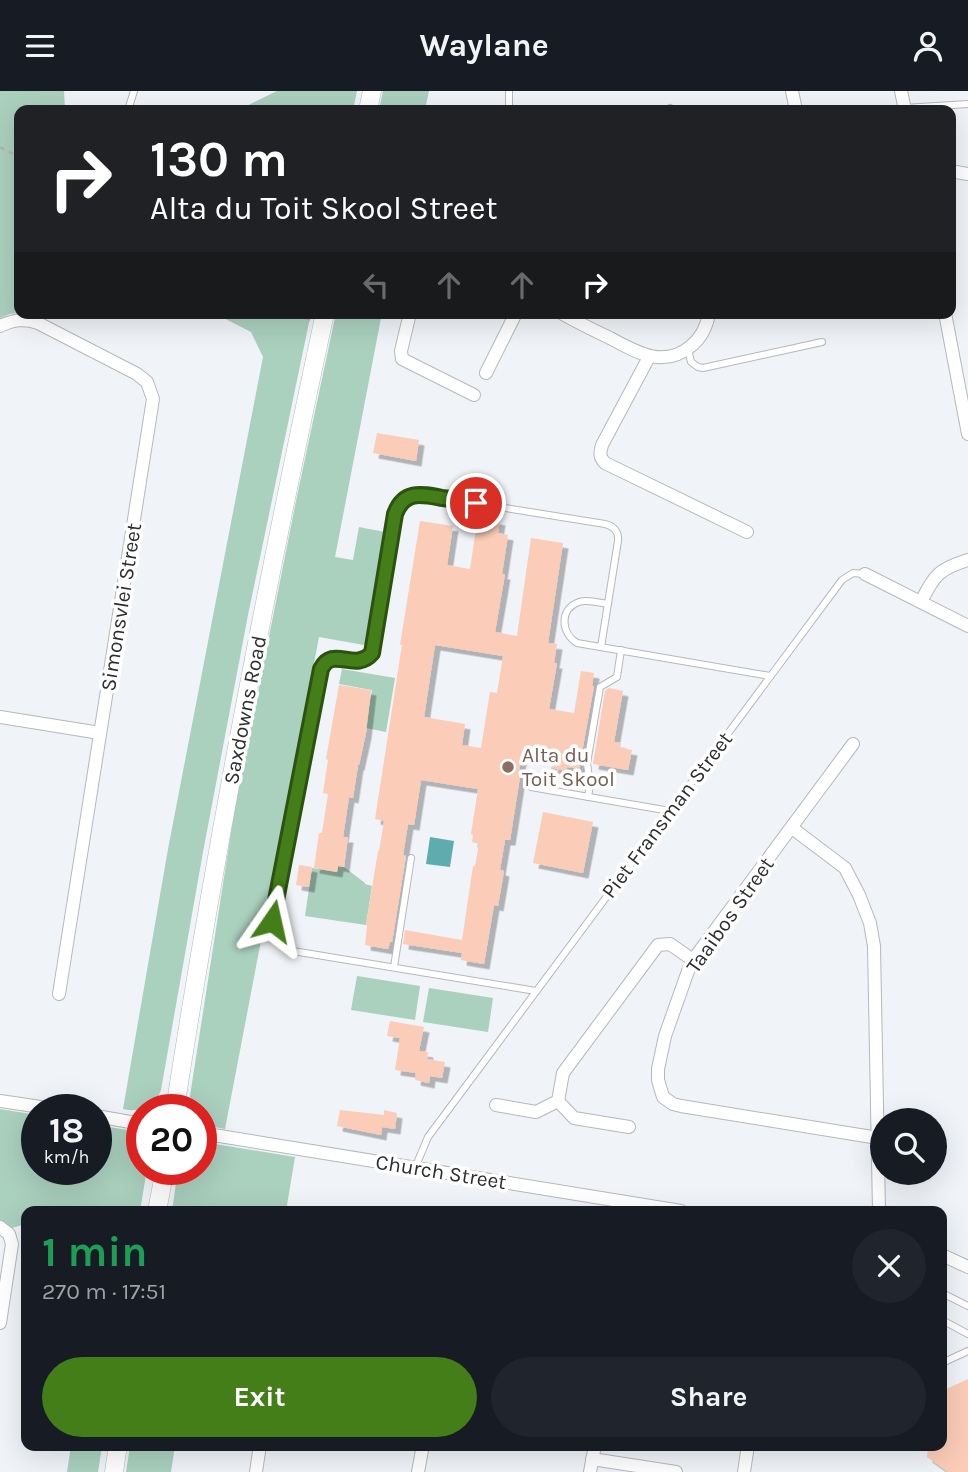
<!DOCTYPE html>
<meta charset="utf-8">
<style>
:root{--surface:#171b24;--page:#20242c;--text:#f1f3f6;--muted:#9ea1a6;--accent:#447e18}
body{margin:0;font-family:Karla,sans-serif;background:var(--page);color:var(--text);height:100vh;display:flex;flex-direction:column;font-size:26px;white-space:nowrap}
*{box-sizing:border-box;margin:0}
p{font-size:23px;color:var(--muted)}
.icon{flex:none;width:38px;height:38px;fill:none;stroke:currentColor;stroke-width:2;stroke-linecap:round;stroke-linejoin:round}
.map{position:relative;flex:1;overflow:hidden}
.details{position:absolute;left:21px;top:1115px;width:926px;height:245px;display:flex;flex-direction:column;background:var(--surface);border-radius:14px;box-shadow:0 7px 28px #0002}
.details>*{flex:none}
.top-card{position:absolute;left:14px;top:14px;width:942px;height:214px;border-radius:14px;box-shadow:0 7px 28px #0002;background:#202124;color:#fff;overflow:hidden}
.tools{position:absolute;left:870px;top:1017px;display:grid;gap:14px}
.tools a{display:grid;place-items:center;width:77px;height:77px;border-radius:50%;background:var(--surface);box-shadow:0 7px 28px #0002;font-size:35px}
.speed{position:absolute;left:21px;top:1003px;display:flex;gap:14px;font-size:35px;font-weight:700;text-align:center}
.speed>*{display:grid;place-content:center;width:91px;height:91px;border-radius:50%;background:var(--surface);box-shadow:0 7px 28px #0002;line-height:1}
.speed small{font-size:18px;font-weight:400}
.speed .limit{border:10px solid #d22;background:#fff;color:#111}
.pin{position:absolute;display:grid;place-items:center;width:60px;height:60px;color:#fff;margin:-30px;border:4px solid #fff;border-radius:50%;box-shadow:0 2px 7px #0007}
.me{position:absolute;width:77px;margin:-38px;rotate:11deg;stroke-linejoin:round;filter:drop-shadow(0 0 5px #0008)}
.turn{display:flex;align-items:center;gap:24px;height:147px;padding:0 21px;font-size:32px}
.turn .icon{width:91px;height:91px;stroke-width:2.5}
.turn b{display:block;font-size:49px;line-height:60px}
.lanes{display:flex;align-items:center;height:66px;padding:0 21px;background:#0003;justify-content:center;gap:35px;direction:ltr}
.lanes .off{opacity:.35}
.round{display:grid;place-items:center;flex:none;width:74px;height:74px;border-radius:37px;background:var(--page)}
.headline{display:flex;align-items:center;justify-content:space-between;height:119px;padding:0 21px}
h1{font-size:42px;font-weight:700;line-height:52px;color:#1e9e55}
.primary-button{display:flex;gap:14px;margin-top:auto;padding:14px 21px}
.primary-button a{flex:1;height:80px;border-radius:42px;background:var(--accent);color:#fff;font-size:28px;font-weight:700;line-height:80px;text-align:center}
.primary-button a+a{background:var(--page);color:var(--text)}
header{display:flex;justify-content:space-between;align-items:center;height:91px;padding:0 21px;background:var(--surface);font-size:32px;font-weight:700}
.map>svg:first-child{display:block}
.green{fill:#aad0be}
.water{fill:#5facaf}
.building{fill:#fbccb7;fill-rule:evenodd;filter:url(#shadow)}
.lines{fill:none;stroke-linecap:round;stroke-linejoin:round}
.lane-casing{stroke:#b5b8bc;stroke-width:8}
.street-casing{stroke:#b5b8bc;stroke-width:14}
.secondary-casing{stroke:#b5b8bc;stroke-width:19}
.path{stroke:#b1b4b7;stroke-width:2.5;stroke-dasharray:5 5;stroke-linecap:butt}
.lane{stroke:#fff;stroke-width:6}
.street{stroke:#fff;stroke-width:12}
.secondary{stroke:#fff;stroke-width:18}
.route-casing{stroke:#2c5210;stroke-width:18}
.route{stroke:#447e18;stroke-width:12}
.education-dot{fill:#8d6e63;stroke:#fff;stroke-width:2.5}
.labels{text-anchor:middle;stroke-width:7;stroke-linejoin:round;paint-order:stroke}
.street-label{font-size:21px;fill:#2c2d2f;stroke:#fff}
.education-label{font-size:21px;fill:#785e54;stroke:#fff;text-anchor:start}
</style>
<header><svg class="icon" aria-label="menu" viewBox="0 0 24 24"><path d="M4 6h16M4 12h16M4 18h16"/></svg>Waylane<svg class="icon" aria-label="person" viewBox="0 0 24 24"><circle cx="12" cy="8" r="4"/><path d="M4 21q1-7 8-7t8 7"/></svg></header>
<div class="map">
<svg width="968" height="1381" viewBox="0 0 968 1381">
<defs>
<filter id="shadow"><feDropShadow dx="5.5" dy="5.5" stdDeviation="0" flood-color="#0004"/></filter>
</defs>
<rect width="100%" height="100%" fill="#f0f3f7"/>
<g class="green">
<polygon points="0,0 64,0 65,19 19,19 19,222 10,223 0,227"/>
<polygon points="277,0 357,0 353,19 238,19"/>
<polygon points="383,0 429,0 425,19 379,19"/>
<path d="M214 222H311L248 524 203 761 161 999C155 1016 141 1022 123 1018L168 758 263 266 251 241Z"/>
<polygon points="336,222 382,222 335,466 353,469 359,436 385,441 368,549 364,554 319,546 225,1038 209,1035 201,1030 201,1018 192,1018 190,1005 234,722 296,410"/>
<polygon points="342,578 395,587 386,641 366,637 372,599 339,593"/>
<polygon points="338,775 344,776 365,792 365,793 372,795 366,834 305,825 312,777 337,781"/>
<polygon points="357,885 420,895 415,929 351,919"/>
<polygon points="429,897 493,907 488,941 423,931"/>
<polygon points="0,1018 37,1024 37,1078 96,1078 96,1034 128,1039 128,1043 134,1046 142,1052 142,1078 147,1078 140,1120 26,1120 26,1133 12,1137 0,1129"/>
<polygon points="209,1052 295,1066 286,1120 172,1120 178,1078 201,1078 201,1053"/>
<polygon points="71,1355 102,1355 98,1381 67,1381"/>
<polygon points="130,1355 175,1355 171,1381 126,1381"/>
</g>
<polygon class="water" points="430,746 454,750 450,776 426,773"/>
<g class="building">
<polygon points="377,342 419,349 416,370 373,362"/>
<path d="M488 427 500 429 498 442 508 444 502 483H505L495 541 517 545 531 447 563 452 548 552 557 553 554 572H557L549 618 574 622 581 580 594 582 592 595H594L579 678 567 676 566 680 552 677 553 674 546 673 547 667 522 663 518 686H520L510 749H505L500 779 504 780 498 815 494 814 484 873 461 869 462 862 403 853 405 839 462 849 473 775H475L479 753 472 751 473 744 471 743 478 698 421 689 414 734 408 733 403 764 406 765 392 851H390L388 858 365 854 367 835 366 834 378 760H379L384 730 375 728 402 554H400L420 430 453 435 447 474 470 478 476 438 486 440ZM435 554 503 565 497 602 490 601 481 657 462 654 465 633 424 626Z"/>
<polygon points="339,594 371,599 366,642 359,674 358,674 353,707 349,706 343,746 348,746 344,776 338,775 337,781 314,777 319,742 322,742 328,703 323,702 328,669 326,668"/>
<polygon points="609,597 623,600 614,651 621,652 620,657 632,659 628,679 593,673 605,600"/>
<polygon points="543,721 593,731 583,782 533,772"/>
<polygon points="299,774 312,776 309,796 296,794"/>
<polygon points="390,930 424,936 419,960 428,961 427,968 445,971 442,987 430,985 429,992 415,989 416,982 395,979 400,947 387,945"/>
<polygon points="340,1019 384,1024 384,1019 397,1022 395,1038 382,1036 381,1044 337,1035"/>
<polygon points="968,1288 968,1381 948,1381 927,1366 928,1354 942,1354 942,1300"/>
</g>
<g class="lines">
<g class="lane-casing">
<g id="lane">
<polyline points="670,17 671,19"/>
<polyline points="904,17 968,13"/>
<polyline points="128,19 134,0"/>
<polyline points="509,19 509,0"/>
<polyline points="688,258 691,271 698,276 703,277 822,251"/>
<path d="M608 513C599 512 588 508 579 511 559 518 561 542 577 552L770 585"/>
<polyline points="531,696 670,720"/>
<polyline points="588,706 590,694 587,672 600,596 617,586 621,559"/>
<polyline points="394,876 411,767"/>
<path d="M536 900 293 860C280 854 273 844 272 830L321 578C333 554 355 582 372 562L395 423C400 409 410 403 424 404L605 433C614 435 619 441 618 450L601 556"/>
<polyline points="415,1077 428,1046 842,489 853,482 865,483"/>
<polyline points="942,1202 968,1215"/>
<polyline points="942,1229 968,1243"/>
<polyline points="942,1272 968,1260"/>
</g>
</g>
<g class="street-casing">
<g id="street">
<polyline points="792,0 796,19"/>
<polyline points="901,0 905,19"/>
<polyline points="950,81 956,81 968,83"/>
<polyline points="410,222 401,260 402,268 474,304"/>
<path d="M561 222C577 231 593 239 610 247 636 261 664 278 691 255 701 247 707 235 709 222"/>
<polyline points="945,222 968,343"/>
<path d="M0 235C13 229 24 227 38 232L137 283 147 291 153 308 59 903"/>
<path d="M649 266 602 354C600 362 599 366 605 372L747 441"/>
<polyline points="486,282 516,222"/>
<polyline points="865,483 968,535"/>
<path d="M921 511C934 484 939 478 968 469"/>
<polyline points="0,626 100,642"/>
<polyline points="853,653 693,869 688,880 665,945 658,978 658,989 663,1006 673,1013 681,1015 878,1047"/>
<polyline points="792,737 845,777 859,804 870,832 874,855 879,1120"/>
<polyline points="0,1010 54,1018"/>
<polyline points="496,1014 536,1021 558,1010"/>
<polyline points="96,1025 142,1033"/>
<polyline points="629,1036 574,1027 558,1010 563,982 658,854 670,853 693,869"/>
<polyline points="201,1042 681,1120"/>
<polyline points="0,1136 9,1143 12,1153 0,1232"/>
<polyline points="942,1164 968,1176"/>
<polyline points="592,1368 676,1381"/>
<polyline points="256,1381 260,1354"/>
<polyline points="418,1381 423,1354"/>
<polyline points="590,1381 595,1354"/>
<polyline points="744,1381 748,1354"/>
</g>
</g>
<g class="secondary-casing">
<g id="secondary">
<polyline points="368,19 372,0"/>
<path d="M175 1018C216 752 268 486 325 222"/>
<polyline points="157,1120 165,1078"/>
<polyline points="114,1381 118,1354"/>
</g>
</g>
<g class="path">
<polyline points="0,56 19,66"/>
<polyline points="297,222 310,229"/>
</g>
<use href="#lane" class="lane"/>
<use href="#street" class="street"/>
<use href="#secondary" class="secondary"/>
</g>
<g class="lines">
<g class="route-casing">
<path id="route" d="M272 830 321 578C333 554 355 582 372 562L395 423C404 399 421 403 442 407 454 408 465 410 476 412"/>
</g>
<use href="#route" class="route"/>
</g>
<circle class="education-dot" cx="508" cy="676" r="7"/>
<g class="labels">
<g class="street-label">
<text transform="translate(121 516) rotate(-81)" y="7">Simonsvlei Street</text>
<text transform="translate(245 619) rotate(-79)" y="7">Saxdowns Road</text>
<text transform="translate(667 724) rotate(-53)" y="7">Piet Fransman Street</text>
<text transform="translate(730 824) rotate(-55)" y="7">Taaibos Street</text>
<text transform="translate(441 1081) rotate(9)" y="7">Church Street</text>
</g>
<g class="education-label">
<text x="522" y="671">Alta du<tspan x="522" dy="24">Toit Skool</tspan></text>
</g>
</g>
</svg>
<div class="tools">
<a><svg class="icon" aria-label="search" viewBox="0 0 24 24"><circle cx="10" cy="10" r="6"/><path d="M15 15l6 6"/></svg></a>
</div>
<div class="speed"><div>18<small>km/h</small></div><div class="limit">20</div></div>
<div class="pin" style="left:476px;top:412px;background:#d93025"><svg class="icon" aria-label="arrive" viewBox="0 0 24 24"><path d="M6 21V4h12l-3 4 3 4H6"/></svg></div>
<svg class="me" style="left:272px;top:830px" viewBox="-20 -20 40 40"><path d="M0-17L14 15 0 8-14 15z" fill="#447e18" stroke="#fff" stroke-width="4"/></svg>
<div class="top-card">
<div class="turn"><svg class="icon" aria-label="right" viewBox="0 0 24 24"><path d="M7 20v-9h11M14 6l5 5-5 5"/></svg><div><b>130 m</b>Alta du Toit Skool Street</div></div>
<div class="lanes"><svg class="icon off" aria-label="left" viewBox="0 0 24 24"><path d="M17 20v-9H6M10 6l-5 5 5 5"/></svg><svg class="icon off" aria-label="ahead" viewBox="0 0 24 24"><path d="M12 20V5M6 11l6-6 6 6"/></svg><svg class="icon off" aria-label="ahead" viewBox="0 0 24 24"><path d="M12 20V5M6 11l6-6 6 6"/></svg><svg class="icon" aria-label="right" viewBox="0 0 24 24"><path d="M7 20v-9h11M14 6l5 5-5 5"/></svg></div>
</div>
<section class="details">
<div class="headline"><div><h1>1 min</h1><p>270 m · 17:51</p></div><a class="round"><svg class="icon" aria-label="close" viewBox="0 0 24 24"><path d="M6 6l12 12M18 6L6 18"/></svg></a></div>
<div class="primary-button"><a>Exit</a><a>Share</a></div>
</section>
</div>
